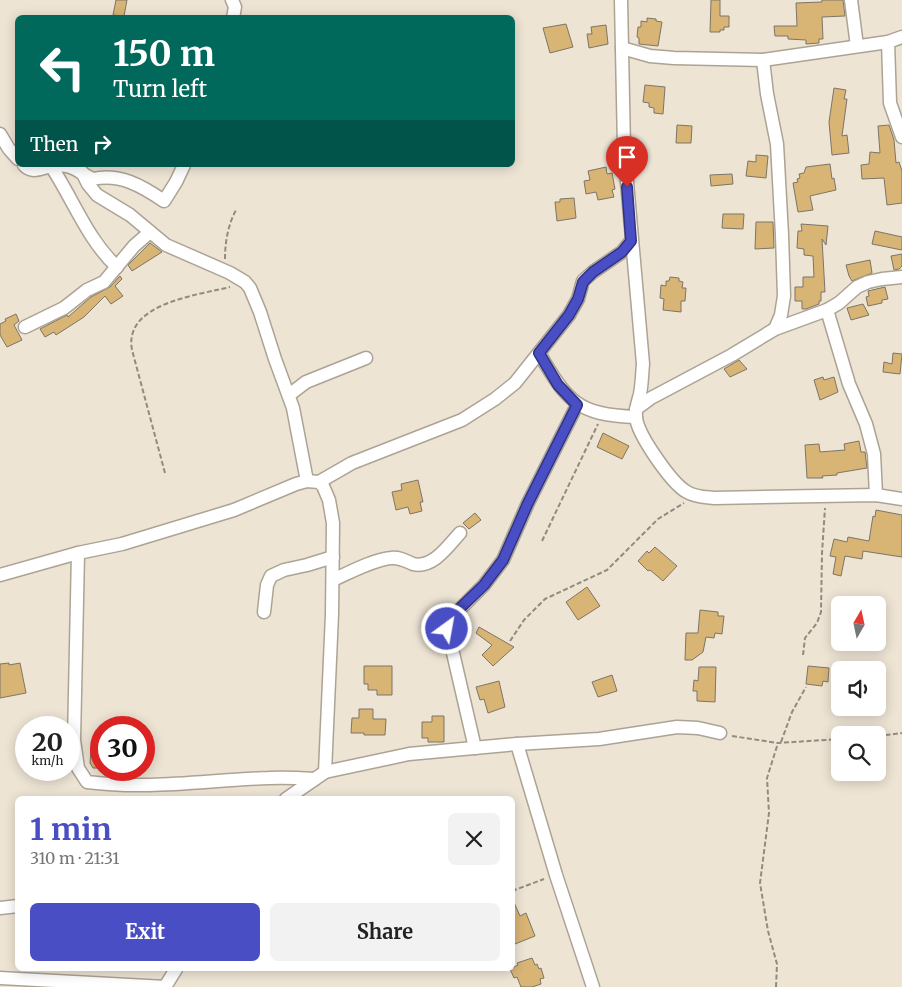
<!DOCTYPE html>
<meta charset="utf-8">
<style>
:root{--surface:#fff;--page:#f2f2f2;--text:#222;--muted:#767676;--accent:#4a4ec4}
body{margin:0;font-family:Merriweather,serif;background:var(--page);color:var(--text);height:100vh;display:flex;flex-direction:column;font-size:19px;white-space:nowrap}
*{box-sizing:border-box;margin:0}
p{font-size:16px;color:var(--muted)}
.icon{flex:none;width:28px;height:28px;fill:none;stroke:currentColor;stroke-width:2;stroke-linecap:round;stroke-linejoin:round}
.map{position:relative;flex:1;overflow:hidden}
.side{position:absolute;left:15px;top:796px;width:500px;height:175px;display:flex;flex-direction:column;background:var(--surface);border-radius:8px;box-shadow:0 2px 12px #0003}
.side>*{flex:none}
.hud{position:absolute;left:15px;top:15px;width:500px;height:152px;border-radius:8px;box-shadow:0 2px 12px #0003;background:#00695c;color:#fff;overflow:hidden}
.needle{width:32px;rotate:9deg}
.controls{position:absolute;left:831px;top:596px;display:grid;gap:10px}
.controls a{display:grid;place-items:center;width:55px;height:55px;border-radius:8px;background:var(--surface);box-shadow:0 2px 12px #0003;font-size:25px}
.speed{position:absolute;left:15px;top:716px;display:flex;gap:10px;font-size:25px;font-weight:700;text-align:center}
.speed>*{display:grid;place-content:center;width:65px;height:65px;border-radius:50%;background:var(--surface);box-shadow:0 2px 12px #0003;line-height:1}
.speed small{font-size:12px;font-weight:400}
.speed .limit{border:8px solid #d22;background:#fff;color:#111}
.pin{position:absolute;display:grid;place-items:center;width:42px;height:42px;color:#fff;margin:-51px -21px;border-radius:50% 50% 50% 0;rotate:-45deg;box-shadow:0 0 5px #0007}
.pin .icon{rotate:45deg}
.me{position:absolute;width:55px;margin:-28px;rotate:32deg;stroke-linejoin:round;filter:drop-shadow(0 0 4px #0008)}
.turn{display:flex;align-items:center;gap:18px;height:105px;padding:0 15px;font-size:22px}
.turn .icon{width:65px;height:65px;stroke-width:2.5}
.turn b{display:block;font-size:35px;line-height:42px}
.then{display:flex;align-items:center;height:48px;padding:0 15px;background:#0003;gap:10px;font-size:19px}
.round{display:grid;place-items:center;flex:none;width:52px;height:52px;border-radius:8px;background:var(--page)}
.headline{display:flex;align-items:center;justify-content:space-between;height:85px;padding:0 15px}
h1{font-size:30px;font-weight:700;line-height:38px;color:var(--accent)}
.button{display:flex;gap:10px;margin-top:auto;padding:10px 15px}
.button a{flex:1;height:58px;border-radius:8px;background:var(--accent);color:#fff;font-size:20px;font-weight:700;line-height:58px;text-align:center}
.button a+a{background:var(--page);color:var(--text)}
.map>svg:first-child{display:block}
.building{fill:#d8b475;stroke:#7d7567}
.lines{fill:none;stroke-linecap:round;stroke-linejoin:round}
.street-casing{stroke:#aca395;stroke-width:15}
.path{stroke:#918b80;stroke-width:2;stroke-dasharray:5 2.5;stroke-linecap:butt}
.street{stroke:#fff;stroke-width:12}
.route-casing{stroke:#30337f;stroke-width:12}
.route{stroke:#4a4ec4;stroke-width:9}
</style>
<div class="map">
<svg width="902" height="987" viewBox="0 0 902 987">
<rect width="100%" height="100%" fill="#ede4d4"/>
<g class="building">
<polygon points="116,0 127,0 124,16 113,15"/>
<polygon points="711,0 720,0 720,16 729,16 729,27 724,27 724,30 720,30 720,32 710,32"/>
<polygon points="822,0 843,0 845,16 822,17 823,39 819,39 819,43 806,44 806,40 788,39 788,36 775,36 774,26 797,26 796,3 822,2"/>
<polygon points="647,18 656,19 656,21 662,22 658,46 639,44 639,38 637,37 638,27 641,27 641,21 647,22"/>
<polygon points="566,24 573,47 550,53 543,28"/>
<polygon points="606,25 608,44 589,48 587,34 592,34 591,27"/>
<polygon points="645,85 665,87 663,114 654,113 654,108 649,107 649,103 643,102"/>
<polygon points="834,88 846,90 844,99 847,99 842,136 847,135 849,153 832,155 829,122"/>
<polygon points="677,125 692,126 691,143 676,143"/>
<polygon points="889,125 894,140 896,163 899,162 902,171 902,203 887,205 884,178 862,179 861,165 869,164 870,152 880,153 878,126"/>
<polygon points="756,155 768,156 766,178 746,176 748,161 756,162"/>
<polygon points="830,164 832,179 834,178 836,190 810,196 813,210 798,212 793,183 798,182 797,179 800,178 799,174 804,173 806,167"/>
<polygon points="606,167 607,174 612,173 615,189 612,190 614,197 598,200 596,192 586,194 584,181 590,180 588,171"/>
<polygon points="732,174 733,184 711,186 710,175"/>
<polygon points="574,198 576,218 557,221 555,202 560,202 560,199"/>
<polygon points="723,214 744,214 743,229 722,228"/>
<polygon points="756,222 773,222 774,248 755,249"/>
<polygon points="801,224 828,226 826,245 822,239 825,292 821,292 821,301 819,301 819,304 806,309 802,309 802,301 795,301 795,287 803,287 803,277 814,277 813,256 804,255 804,249 797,248 798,231 802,231"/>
<polygon points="875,231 902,237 902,250 872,244"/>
<polygon points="150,243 162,252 132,271 128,265"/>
<polygon points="902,254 902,266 899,269 894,270 891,256"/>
<polygon points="870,260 872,273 852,281 849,276 846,265"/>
<polygon points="120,276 122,279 115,286 123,296 111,304 105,296 84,317 56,335 54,332 45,337 40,329 67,315 68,317 91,297 110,287"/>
<polygon points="670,277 679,278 679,281 683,282 682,288 686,288 685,301 681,301 681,312 663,310 664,299 660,298 661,285 666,286 666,281 669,281"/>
<polygon points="885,287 888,299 882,300 882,303 868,306 866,297 869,296 868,291"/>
<polygon points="863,304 869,315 851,320 847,308"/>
<polygon points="16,314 19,321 14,325 22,340 7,347 0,335 0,324 6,321 5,319"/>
<polygon points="893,353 902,354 900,374 883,372 884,362 892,364"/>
<polygon points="739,360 747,369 730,377 724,369"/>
<polygon points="823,377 824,380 834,377 838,392 820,400 814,380"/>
<polygon points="603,433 629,446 622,459 597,447"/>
<polygon points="859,441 861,452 865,452 867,468 837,473 837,475 822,476 823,478 807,478 805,445 819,444 820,452 845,450 844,444"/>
<polygon points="418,480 423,502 420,502 422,511 410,514 408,507 396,510 392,492 402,490 401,484"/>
<polygon points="876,510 902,515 902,557 863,551 862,559 845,556 841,576 833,574 836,557 830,556 834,539 847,542 848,537 869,541 873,516 875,517"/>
<polygon points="475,513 481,520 469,529 463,523"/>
<polygon points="655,547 677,566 663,581 650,570 648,571 638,561 647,551 649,553"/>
<polygon points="587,587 600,606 578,620 566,602"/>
<polygon points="700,610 718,612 718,616 724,616 722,634 715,633 714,638 706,637 703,652 692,660 685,660 686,633 698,633"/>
<polygon points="479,627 514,647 493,666 482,655 492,645 476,633"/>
<polygon points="9,663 9,665 20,663 26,693 0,698 0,664"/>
<polygon points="364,666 392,666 392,695 377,695 377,690 368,690 368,684 364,684"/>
<polygon points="808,666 829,668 828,682 823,681 822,686 806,684"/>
<polygon points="699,667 716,667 715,702 697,701 697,691 693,691 694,680 698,681"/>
<polygon points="612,675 617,691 598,697 592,682"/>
<polygon points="499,681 505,707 488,713 484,699 480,700 476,687"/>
<polygon points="359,709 373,709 373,719 386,719 385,735 364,735 364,733 351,733 352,718 359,718"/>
<polygon points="432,716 444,716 444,742 428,742 428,738 422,738 422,722 432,722"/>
<polygon points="101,747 101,768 93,768 90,763 91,749"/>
<polygon points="512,898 520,916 526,913 535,936 515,944 512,937"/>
<polygon points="532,958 535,965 537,964 539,969 541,968 544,978 540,979 541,984 532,987 521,987 517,977 514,978 510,969 518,965 517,963"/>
</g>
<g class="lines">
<g class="street-casing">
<g id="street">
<polyline points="232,0 235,7 233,18"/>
<path d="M621 0 624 148 643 364C642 374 642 384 640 394 638 402 635 409 636 417 637 434 672 484 687 492 695 497 705 497 714 498L876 495 902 499"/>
<polyline points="851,0 857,46"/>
<polyline points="888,42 890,103 902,137"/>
<polyline points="622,48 650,56 674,58 763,60 888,42 902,37"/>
<polyline points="763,60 767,94 777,144 782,235 784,296 781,315 775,329"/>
<polyline points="0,134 9,149 18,159"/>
<path d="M24 165C33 175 42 167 53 166 74 163 78 173 93 179 120 173 142 186 164 201L176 182 184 165"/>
<path d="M51 166C73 199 87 239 117 267"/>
<polyline points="82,172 88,184 97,195 130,215 166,245 230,273 245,282 250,288 260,312 275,359 293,408 307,481"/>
<polyline points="827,310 849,384 866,424 874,454 876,495"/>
<polyline points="25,327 64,308 87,290 104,282 134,246 150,232"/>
<path d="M539 353C567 401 577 415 636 417"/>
<polyline points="289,395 306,382 366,358"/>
<polyline points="636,409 651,398 732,355 775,329 827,310 839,303 857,287 868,282 882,279 902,277"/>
<polyline points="319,482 352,463 462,420 495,399 515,383 569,315 578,299 583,281 593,272 622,252 631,241"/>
<path d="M78 553 74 740 78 768 87 782C150 790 206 780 269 778 284 777 300 778 315 779"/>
<polyline points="0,575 78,553 122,544 234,510 296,484 307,481 319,482 323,486 329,500 333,523 332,614 325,772"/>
<path d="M333 580C348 573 375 559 391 558 400 557 406 561 413 564 433 569 449 545 460 533"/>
<polyline points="264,612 267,585 271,576 284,570 307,565 333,557"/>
<polyline points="517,744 556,875 593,987"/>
<path d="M475 748 453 653C448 639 445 629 453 616L484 585 503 560 528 503 577 405"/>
<polyline points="286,799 325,772 409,754 517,744 599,739 677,727 698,728 720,733"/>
<polyline points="0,908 18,906"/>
<polyline points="0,978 166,987"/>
<polyline points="165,987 176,969"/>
</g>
</g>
<g class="path">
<path d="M225 259C225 242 228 225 236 210"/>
<path d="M165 473 132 350C123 303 199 295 230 287"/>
<polyline points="542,541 598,424"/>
<polyline points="510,641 524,620 545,599 607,570 658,519 684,503"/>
<polyline points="803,655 805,638 817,623 821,612 822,553 825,508"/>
<polyline points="732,736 778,743 840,739"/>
<polyline points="878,736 902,733"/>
<polyline points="781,742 792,712 806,687"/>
<polyline points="512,891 544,879"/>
<polyline points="776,987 777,964 768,931 760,883 769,813 767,778 778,743"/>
</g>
<use href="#street" class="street"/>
</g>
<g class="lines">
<g class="route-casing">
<polyline id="route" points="447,629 452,616 484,585 503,560 528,503 577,405 558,385 539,353 569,315 578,299 583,282 593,272 622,252 631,241 627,187"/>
</g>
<use href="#route" class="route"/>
</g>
</svg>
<div class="controls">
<a><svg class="needle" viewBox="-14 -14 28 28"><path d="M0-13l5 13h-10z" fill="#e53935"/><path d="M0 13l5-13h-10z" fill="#767676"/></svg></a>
<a><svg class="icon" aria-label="sound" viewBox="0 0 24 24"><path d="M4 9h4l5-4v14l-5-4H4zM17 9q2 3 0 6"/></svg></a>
<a><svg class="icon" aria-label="search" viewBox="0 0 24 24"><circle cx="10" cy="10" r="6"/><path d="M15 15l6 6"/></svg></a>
</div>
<div class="speed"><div>20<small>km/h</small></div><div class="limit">30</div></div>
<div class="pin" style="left:627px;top:187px;background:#d93025"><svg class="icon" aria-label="arrive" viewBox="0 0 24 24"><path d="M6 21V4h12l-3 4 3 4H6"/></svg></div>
<svg class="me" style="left:447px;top:629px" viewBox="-20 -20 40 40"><circle r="17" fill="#4a4ec4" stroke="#fff" stroke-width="3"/><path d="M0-11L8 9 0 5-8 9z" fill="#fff"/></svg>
<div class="hud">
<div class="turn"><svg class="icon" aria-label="left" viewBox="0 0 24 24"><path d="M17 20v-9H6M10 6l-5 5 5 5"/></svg><div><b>150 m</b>Turn left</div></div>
<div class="then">Then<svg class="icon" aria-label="right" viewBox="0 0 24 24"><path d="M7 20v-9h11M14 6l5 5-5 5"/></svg></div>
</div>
<section class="side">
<div class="headline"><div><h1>1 min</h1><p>310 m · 21:31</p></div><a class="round"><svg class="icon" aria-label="close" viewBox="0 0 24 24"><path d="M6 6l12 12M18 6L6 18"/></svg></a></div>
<div class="button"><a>Exit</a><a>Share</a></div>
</section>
</div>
